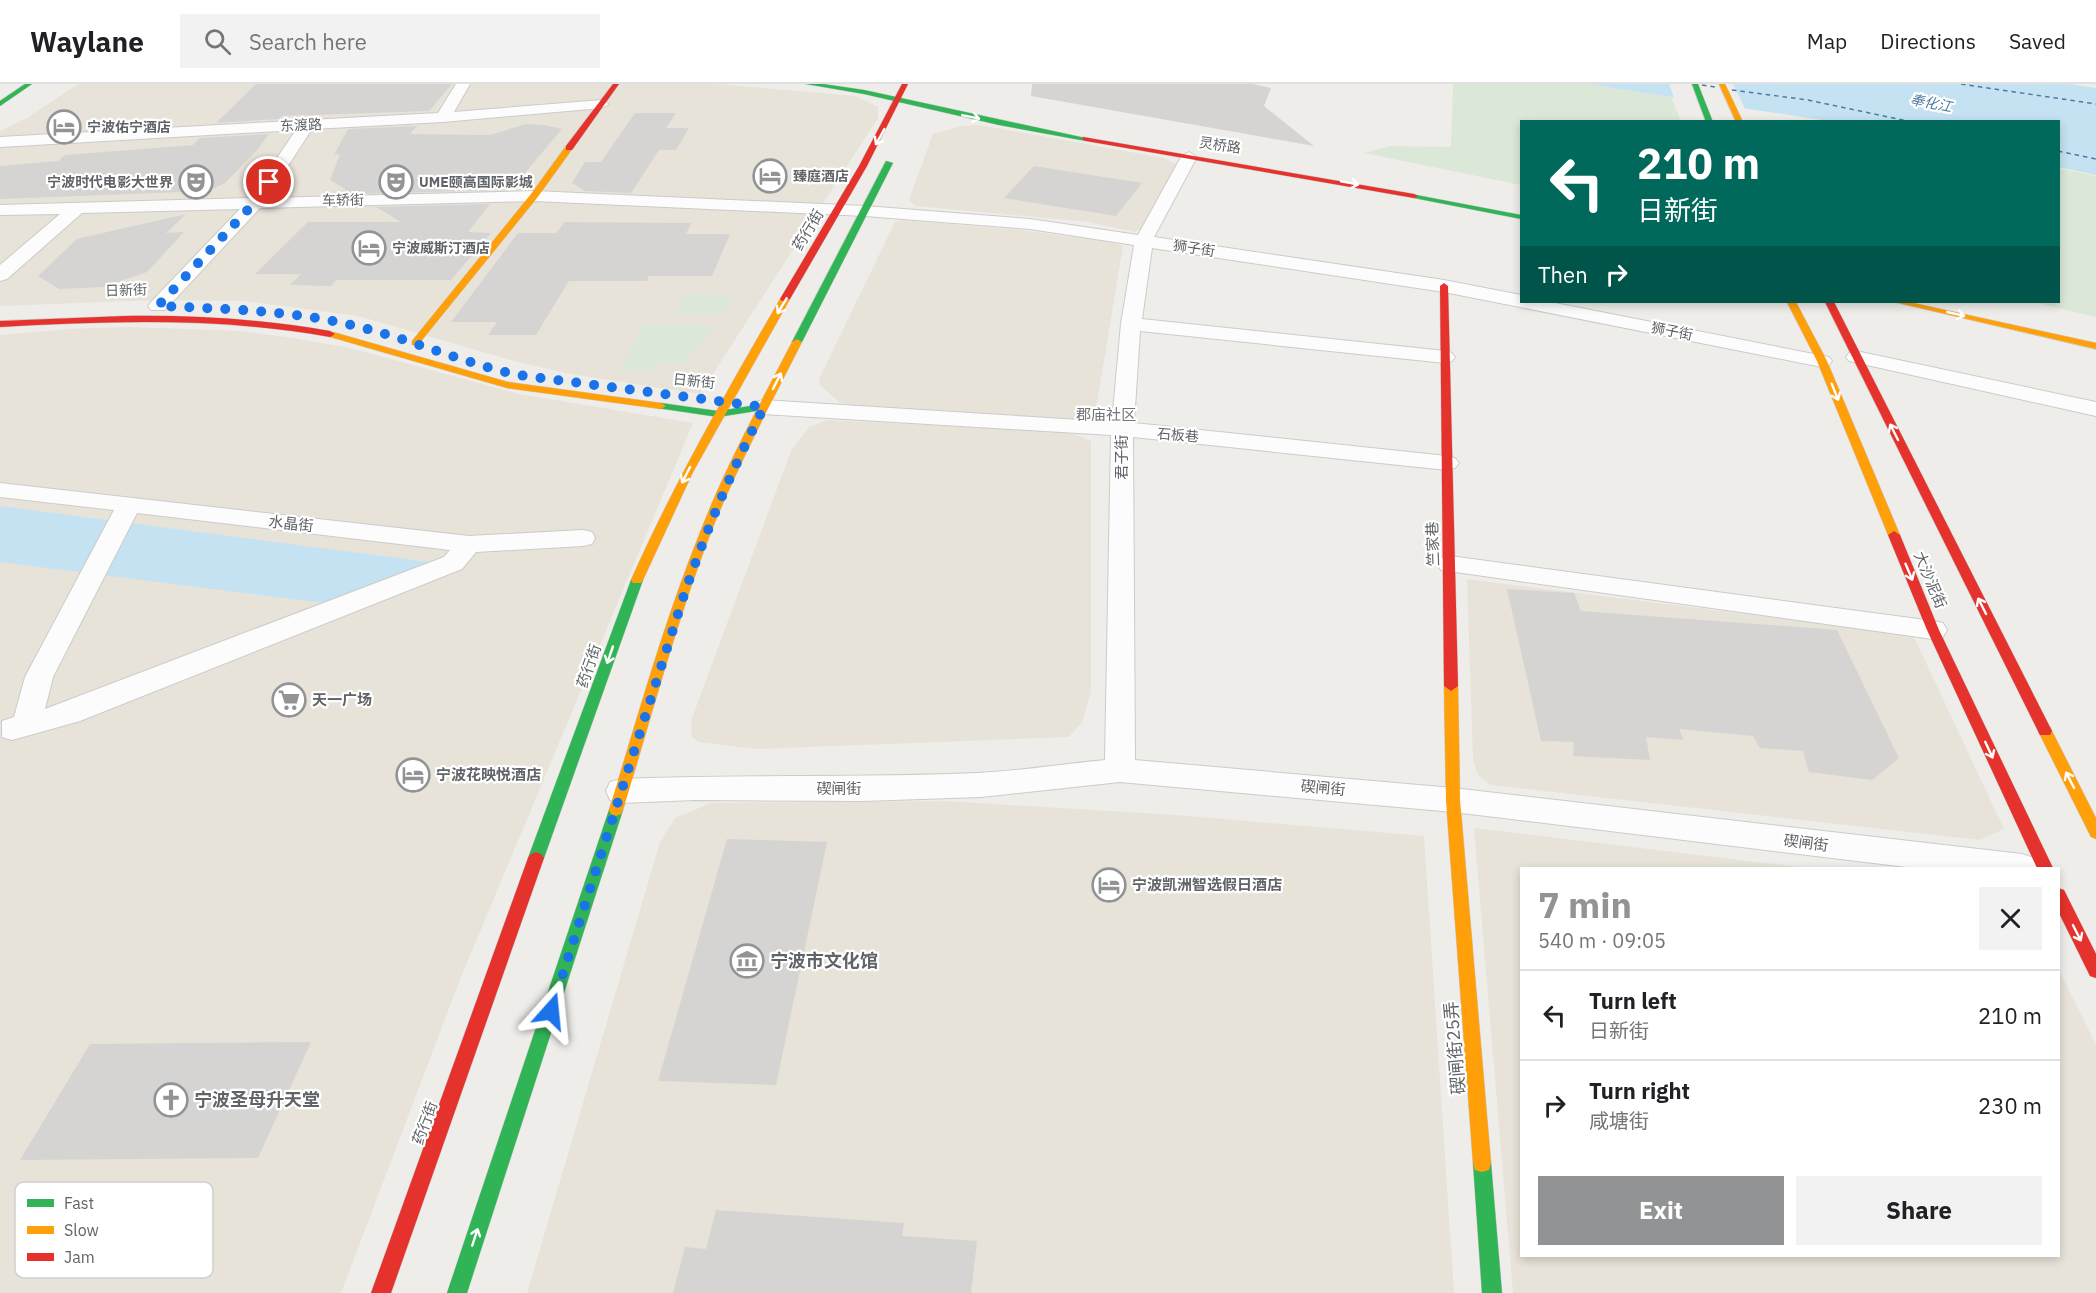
<!DOCTYPE html>
<meta charset="utf-8">
<style>
:root{--surface:#fff;--page:#f2f2f2;--text:#202124;--muted:#757577;--line:#e0e0e0;--accent:#929395}
body{margin:0;font-family:"IBM Plex Sans","Noto Sans SC",sans-serif;background:var(--page);color:var(--text);height:100vh;display:flex;flex-direction:column;font-size:22px;white-space:nowrap}
*{box-sizing:border-box;margin:0}
p{font-size:20px;color:var(--muted)}
.icon{flex:none;width:33px;height:33px;fill:none;stroke:currentColor;stroke-width:2;stroke-linecap:round;stroke-linejoin:round}
.map{position:relative;flex:1;overflow:hidden}
.side{position:absolute;left:1520px;top:783px;width:540px;height:390px;display:flex;flex-direction:column;background:var(--surface);border-radius:0px;box-shadow:0 3px 9px #0003}
.side>*{flex:none}
.hud{position:absolute;left:1520px;top:36px;width:540px;height:183px;border-radius:0px;box-shadow:0 3px 9px #0003;background:#00695c;color:#fff;overflow:hidden}
.pin{position:absolute;display:grid;place-items:center;width:51px;height:51px;color:#fff;margin:-26px;border:3px solid #fff;border-radius:50%;box-shadow:0 2px 6px #0007}
.me{position:absolute;width:66px;margin:-33px;rotate:18deg;stroke-linejoin:round;filter:drop-shadow(0 0 4px #0008)}
.turn{display:flex;align-items:center;gap:21px;height:126px;padding:0 18px;font-size:27px}
.turn .icon{width:78px;height:78px;stroke-width:2.5}
.turn b{display:block;font-size:42px;line-height:51px}
.then{display:flex;align-items:center;height:57px;padding:0 18px;background:#0003;gap:12px;font-size:22px}
.round{display:grid;place-items:center;flex:none;width:63px;height:63px;border-radius:0px;background:var(--page)}
.head{display:flex;align-items:center;justify-content:space-between;height:102px;padding:0 18px}
h1{font-size:36px;font-weight:700;line-height:45px;color:var(--accent)}
.button{display:flex;gap:12px;margin-top:auto;padding:12px 18px}
.button a{flex:1;height:69px;border-radius:0px;background:var(--accent);color:#fff;font-size:24px;font-weight:700;line-height:69px;text-align:center}
.button a+a{background:var(--page);color:var(--text)}
ul{padding:0;list-style:none}
li{display:flex;align-items:center;gap:18px;height:90px;padding:0 18px;border-top:2px solid var(--line)}
li div{flex:1}
li b{display:block;font-size:22px}
li em{font-style:normal}
header{display:flex;align-items:center;gap:36px;box-sizing:border-box;height:84px;padding:0 30px;background:var(--surface);border-bottom:2px solid var(--line)}
header strong{font-size:28px}
nav{display:flex;gap:33px;margin-inline-start:auto;font-size:21px}
.search{width:420px;height:54px;background:var(--page);display:flex;align-items:center;gap:15px;box-sizing:border-box;padding:0 21px;border-radius:0px;color:var(--muted);font-size:22px}
.map>svg:first-child{display:block}
.commercial{fill:#e7e3d9}
.green{fill:#dbe8d8}
.water{fill:#c5e2f2}
.pier{fill:#efedea}
.lines{fill:none;stroke-linecap:round;stroke-linejoin:round}
.ferry{stroke:#4c7a9e;stroke-width:1.5;stroke-dasharray:4.5 4;stroke-linecap:butt}
.building{fill:#d6d4d3}
.street-casing{stroke:#cccbca;stroke-width:2}
.fast-casing{stroke:#c9c9c9;stroke-width:1}
.slow-casing{stroke:#c9c9c9;stroke-width:1}
.jam-casing{stroke:#c9c9c9;stroke-width:1}
.street{fill:#fdfcfc;fill-rule:evenodd}
.fast{fill:#30b455;fill-rule:evenodd}
.slow{fill:#ff9f0a;fill-rule:evenodd}
.jam{fill:#e5322d;fill-rule:evenodd}
.oneway{stroke:#fff}
.route{stroke:#1a73e8;stroke-width:10;stroke-dasharray:0 18}
.labels{text-anchor:middle;stroke-width:4.5;stroke-linejoin:round;paint-order:stroke}
.far-water-label{font-size:14px;font-style:italic;fill:#4c7a9e;stroke:#fff}
.far-street-label{font-size:14px;fill:#606367;stroke:#fff}
.far-poi-label{font-size:14px;font-weight:bold;fill:#606367;stroke:#fff;text-anchor:start}
.street-label{font-size:15px;fill:#606367;stroke:#fff}
.far-quarter-label{font-size:15px;fill:#717579;stroke:#fff}
.poi-label{font-size:15px;font-weight:bold;fill:#606367;stroke:#fff;text-anchor:start}
.near-poi-label{font-size:18px;font-weight:bold;fill:#606367;stroke:#fff;text-anchor:start}
.near-street-label{font-size:18px;fill:#606367;stroke:#fff}
.key{fill:#fff;stroke:#cfd0d1;stroke-width:1.5}
.key-label{font-size:16px;fill:#606367}
</style>
<header>
<strong>Waylane</strong>
<div class="search"><svg class="icon" aria-label="search" viewBox="0 0 24 24"><circle cx="10" cy="10" r="6"/><path d="M15 15l6 6"/></svg>Search here</div>
<nav><a>Map</a><a>Directions</a><a>Saved</a></nav>
</header>
<div class="map">
<svg width="2096" height="1209" viewBox="0 0 2096 1209">
<rect width="100%" height="100%" fill="#efedea"/>
<g class="commercial">
<polygon points="78,0 717,0 856,12 878,23 878,34 700,310 570,290 518,278 358,232 245,217 158,216 0,222 0,47 25,35"/>
<polygon points="979,41 1164,74 1176,80 1142,144 1135,148 1088,138 915,122 909,116 933,50 961,42"/>
<polygon points="901,136 1020,146 1110,158 1123,162 1097,319 1089,335 1079,339 867,323 840,319 820,301 819,295 895,138"/>
<polygon points="129,243 241,247 293,254 350,264 519,310 693,339 461,893 341,1209 0,1209 0,251 68,245"/>
<polygon points="827,336 1068,348 1091,357 1091,608 1082,638 1069,653 756,665 699,658 691,652 692,634 791,367 809,343"/>
<polygon points="1467,495 1913,551 2004,745 1980,756 1491,701 1478,691 1473,677"/>
<polygon points="946,717 1176,731 1424,752 1454,1209 527,1209 660,758 675,734 711,719"/>
<polygon points="1474,744 1807,784 1521,784 1521,1172 2058,1172 2058,884 2096,961 2096,1209 1513,1209"/>
</g>
<g class="green">
<polygon points="1453,0 1587,0 1671,13 1681,37 1521,38 1521,101 1364,69 1391,62 1451,63"/>
<polygon points="2058,84 2096,92 2096,233 2033,218 2058,218"/>
<polygon points="683,210 733,211 725,230 674,230"/>
<polygon points="643,241 714,242 684,279 658,279 649,288 620,286"/>
</g>
<g class="water">
<polygon points="1587,0 2069,0 2096,4 2096,91 2058,83 2058,38 1828,37"/>
<polygon points="0,422 437,479 332,520 0,478"/>
</g>
<polygon class="pier" points="1669,0 1733,0 1746,27 1675,16"/>
<g class="lines">
<g class="ferry">
<polyline points="1961,0 2096,20"/>
<polyline points="1702,1 1715,3"/>
<polyline points="1732,6 1808,16 1912,38"/>
<polyline points="2058,67 2096,75"/>
</g>
</g>
<g class="building">
<polygon points="256,0 452,0 429,27 282,32 279,35 216,39"/>
<polygon points="1032,0 1253,0 1271,4 1264,22 1314,62 1031,12"/>
<polygon points="635,29 676,29 666,44 689,44 676,66 659,66 631,109 585,107 572,99 585,78 601,78"/>
<polygon points="526,40 545,41 562,45 514,102 505,102 502,106 353,110 330,96 340,70 334,71 348,45 417,42 410,50 490,51"/>
<polygon points="269,50 257,66 225,99 209,107 0,115 0,82 58,77 65,71 193,61 200,54"/>
<polygon points="1034,82 1142,99 1116,132 1004,114"/>
<polygon points="490,120 468,148 491,149 451,196 336,196 331,202 290,201 301,190 255,190 308,138 401,138 376,123"/>
<polygon points="186,130 166,149 184,148 147,188 104,203 59,205 38,192 77,155"/>
<polygon points="564,138 691,139 686,150 730,150 712,192 649,192 647,197 569,197 536,251 488,251 497,238 451,238 518,149 557,149"/>
<polygon points="1507,505 1574,509 1581,527 1837,546 1899,674 1872,696 1809,688 1803,667 1760,664 1753,652 1679,645 1684,656 1646,653 1650,676 1573,672 1574,658 1541,657"/>
<polygon points="727,755 827,758 776,1001 658,997"/>
<polygon points="311,958 258,1074 20,1076 90,960"/>
<polygon points="716,1126 904,1139 902,1152 977,1157 971,1209 673,1209 685,1163 706,1165"/>
</g>
<g class="lines">
<g class="street-casing">
<g id="street">
<path d="M456 0H470L454 28 602 16 609 20 602 24 443 38 312 45 267 114 534 107 865 122 1030 135 1138 151 1181 73 1189 68 1197 73 1154 153 1444 196 1521 211V218H1550L1829 273 1832 277 1829 281 1822 283 1444 208 1152 164 1142 235 1445 267 1452 269 1455 273 1452 277 1445 279 1140 247 1134 339 1447 372 1455 374 1459 379 1455 384 1447 386 1133 353 1135 676 1453 704 2022 770 2034 774 2038 784H1915L1453 728 1120 698 981 713 862 717 695 716 621 719 610 716 606 707 610 698 621 695C740 690 859 694 978 689 1020 687 1063 680 1105 676L1111 351 763 330 755 328 752 323 755 318 763 316 1112 338 1121 240 1134 161 1030 145 865 132 534 117 260 124 165 226H151L148 222 151 218 240 125 82 129 7 195 0 197V181L60 130 0 131V121L250 114 296 46 0 63V53L438 29Z"/>
<polygon points="1856,267 2096,318 2096,332 1849,277 1846,273 1849,269"/>
<path d="M0 399 469 452 583 446 592 448 595 454 592 460 583 462 476 468 462 485 80 637 12 656 2 653V637L14 633 25 593 114 426 0 413ZM137 429 450 466 444 473 45 625 53 593Z"/>
<polygon points="1450,472 1933,537 1943,539 1947,546 1943,553 1933,555 1441,486 1437,480 1441,474"/>
</g>
</g>
<g class="fast-casing">
<g id="fast">
<polygon points="25,0 32,0 0,22 0,17"/>
<polygon points="806,0 823,0 864,6 1090,55 1086,57 999,41 864,10"/>
<polygon points="1692,0 1698,0 1713,38 1706,38"/>
<polygon points="886,77 893,79 802,258 794,260 792,258"/>
<polygon points="1411,110 1521,131 1521,135 1414,114 1410,112"/>
<polygon points="661,319 718,327 763,320 768,323 763,326 718,333 657,324 657,320"/>
<polygon points="637,492 643,496 544,774 541,778 536,780 531,778 528,774 631,496"/>
<polygon points="616,720 621,722 623,726 467,1209 447,1209 609,726 611,722"/>
<polygon points="1482,1070 1489,1072 1491,1079 1502,1209 1482,1209 1473,1079 1475,1072"/>
</g>
</g>
<g class="slow-casing">
<g id="slow">
<polygon points="1719,0 1725,0 1743,38 1736,38"/>
<polygon points="566,62 573,64 537,114 418,261 412,261 412,257 531,110"/>
<path d="M785 212 790 215 693 388 643 496 641 499H633L631 496C674 399 727 307 780 215Z"/>
<polygon points="1787,218 1796,218 1827,277 1900,451 1898,454 1894,455 1888,451 1817,277"/>
<polygon points="1894,218 1909,218 2096,259 2096,265"/>
<polygon points="327,248 333,248 508,298 661,319 666,322 661,325 507,304 327,252"/>
<path d="M797 255 802 258C771 319 739 380 713 443 677 535 652 631 623 726L621 730 616 732 611 730 609 726C638 632 664 537 701 446 726 381 760 320 792 258Z"/>
<polygon points="1451,597 1458,602 1460,716 1491,1079 1489,1086 1482,1088 1475,1086 1473,1079 1446,716 1444,602"/>
<polygon points="2045,642 2050,643 2052,647 2096,734 2096,755 2091,753 2038,647 2040,643"/>
</g>
</g>
<g class="jam-casing">
<g id="jam">
<polygon points="613,0 619,0 572,66 566,66 566,62"/>
<polygon points="902,0 908,0 867,82 790,215 782,217 780,215 859,82"/>
<polygon points="1083,53 1414,110 1418,112 1414,114 1086,57 1082,55"/>
<polygon points="1444,199 1448,202 1458,602 1451,607 1444,602 1440,202"/>
<polygon points="1825,218 1834,218 2052,647 2050,651 2040,651 2038,647"/>
<path d="M124 232C194 231 261 235 330 247L335 250 330 253C220 233 111 237 0 243V237Z"/>
<polygon points="1894,447 1900,451 1939,546 2053,784 2037,784 1927,546 1888,451"/>
<polygon points="536,768 541,770 544,774 391,1209 371,1209 528,774 531,770"/>
<polygon points="2058,804 2064,806 2096,870 2096,894 2090,892 2058,827"/>
</g>
</g>
<use href="#street" class="street"/>
<use href="#fast" class="fast"/>
<use href="#slow" class="slow"/>
<use href="#jam" class="jam"/>
</g>
<defs><path id="oneway-shaft" d="M-6 0H5M1.5-3L5.5 0L1.5 3" fill="none" stroke-width="1.6" stroke-linecap="round" stroke-linejoin="round" transform="scale(1.5)"/></defs>
<g class="oneway">
<use href="#oneway-shaft" transform="translate(971 33) rotate(11)"/>
<use href="#oneway-shaft" transform="translate(880 53) rotate(119)"/>
<use href="#oneway-shaft" transform="translate(1350 99) rotate(10)"/>
<use href="#oneway-shaft" transform="translate(782 222) rotate(121)"/>
<use href="#oneway-shaft" transform="translate(1956 230) rotate(13)"/>
<use href="#oneway-shaft" transform="translate(777 297) rotate(-63)"/>
<use href="#oneway-shaft" transform="translate(1835 308) rotate(68)"/>
<use href="#oneway-shaft" transform="translate(1894 348) rotate(-117)"/>
<use href="#oneway-shaft" transform="translate(686 391) rotate(117)"/>
<use href="#oneway-shaft" transform="translate(1909 488) rotate(67)"/>
<use href="#oneway-shaft" transform="translate(1982 522) rotate(-117)"/>
<use href="#oneway-shaft" transform="translate(610 571) rotate(109)"/>
<use href="#oneway-shaft" transform="translate(1989 666) rotate(65)"/>
<use href="#oneway-shaft" transform="translate(2070 696) rotate(-117)"/>
<use href="#oneway-shaft" transform="translate(2077 849) rotate(63)"/>
<use href="#oneway-shaft" transform="translate(475 1153) rotate(-72)"/>
</g>
<g class="lines">
<path class="route" d="M269 98 256 117 158 222C224 225 291 226 355 242 411 255 463 279 518 291L764 323C733 384 707 444 685 508L551 927"/>
</g>
<defs>
<g id="hotel-ring" transform="scale(1.725)"><circle r="9.5" fill="#fff" stroke="#929395" stroke-width="1.5"/><path d="M-6-4.5h1.5V1H6V5H4.5V3h-9V5H-6ZM-4 0a1.8 1.8 0 1 1 3.6 0ZM.5 0V-2.5h3Q6-2.5 6 0Z" fill="#929395"/></g>
<g id="theatre-ring" transform="scale(1.725)"><circle r="9.5" fill="#fff" stroke="#929395" stroke-width="1.5"/><path d="M-5-5.5Q0-4 5-5.5V0Q5 5 0 6Q-5 5-5 0ZM-3.3-2.5H-1v1.5H-3.3ZM1-2.5H3.3v1.5H1ZM-2.8 1Q0 5.5 2.8 1Z" fill="#929395"/></g>
<g id="supermarket-ring" transform="scale(1.725)"><circle r="9.5" fill="#fff" stroke="#929395" stroke-width="1.5"/><path d="M-6-5.5h2.5l.6 2H6L4.5 2H-2.5L-4.4-4H-6ZM-1.5 3.2a1.3 1.3 0 1 0 .1 0ZM3 3.2a1.3 1.3 0 1 0 .1 0Z" fill="#929395"/></g>
<g id="museum-ring" transform="scale(1.725)"><circle r="9.5" fill="#fff" stroke="#929395" stroke-width="1.5"/><path d="M0-6L6-3V-2H-6V-3ZM-5-1h2V3h-2ZM-1-1h2V3h-2ZM3-1h2V3H3ZM-6 4H6V6H-6Z" fill="#929395"/></g>
<g id="church-ring" transform="scale(1.725)"><circle r="9.5" fill="#fff" stroke="#929395" stroke-width="1.5"/><path d="M-1.2-6h2.4v3.5h3.3v2.4h-3.3V6h-2.4V-.1h-3.3v-2.4h3.3Z" fill="#929395"/></g>
</defs>
<g fill-rule="evenodd">
<use href="#hotel-ring" x="64" y="43"/>
<use href="#hotel-ring" x="770" y="92"/>
<use href="#theatre-ring" x="196" y="98"/>
<use href="#theatre-ring" x="396" y="98"/>
<use href="#hotel-ring" x="369" y="164"/>
<use href="#supermarket-ring" x="289" y="616"/>
<use href="#hotel-ring" x="413" y="691"/>
<use href="#hotel-ring" x="1109" y="801"/>
<use href="#museum-ring" x="747" y="877"/>
<use href="#church-ring" x="171" y="1016"/>
</g>
<g class="labels">
<g class="far-water-label">
<text transform="translate(1931 19) rotate(11)" y="5">奉化江</text>
</g>
<g class="far-street-label">
<text transform="translate(301 41) rotate(-3)" y="5">东渡路</text>
<text transform="translate(1220 61) rotate(8)" y="5">灵桥路</text>
<text transform="translate(343 116) rotate(-1)" y="5">车轿街</text>
<text transform="translate(1194 164) rotate(9)" y="5">狮子街</text>
<text transform="translate(126 206) rotate(-2)" y="5">日新街</text>
<text transform="translate(1672 247) rotate(11)" y="5">狮子街</text>
<text transform="translate(694 297) rotate(6)" y="5">日新街</text>
<text transform="translate(1178 351) rotate(5)" y="5">石板巷</text>
</g>
<g class="far-poi-label">
<text x="87" y="48">宁波佑宁酒店</text>
<text x="793" y="97">臻庭酒店</text>
<text x="173" y="103" text-anchor="end">宁波时代电影大世界</text>
<text x="419" y="103">UME颐高国际影城</text>
<text x="392" y="169">宁波威斯汀酒店</text>
</g>
<g class="street-label">
<text transform="translate(808 146) rotate(-59)" y="5">药行街</text>
<text transform="translate(1122 373) rotate(-90)" y="5">君子街</text>
<text transform="translate(291 440) rotate(6)" y="5">水晶街</text>
<text transform="translate(1433 460) rotate(-92)" y="5">竺家巷</text>
<text transform="translate(1930 496) rotate(67)" y="5">大沙泥街</text>
<text transform="translate(589 582) rotate(-71)" y="5">药行街</text>
<text transform="translate(1323 704) rotate(5)" y="5">碶闸街</text>
<text x="839" y="710">碶闸街</text>
<text transform="translate(1806 759) rotate(7)" y="5">碶闸街</text>
<text transform="translate(425 1039) rotate(-70)" y="5">药行街</text>
</g>
<g class="far-quarter-label">
<text x="1106" y="336">郡庙社区</text>
</g>
<g class="poi-label">
<text x="312" y="621">天一广场</text>
<text x="436" y="696">宁波花映悦酒店</text>
<text x="1132" y="806">宁波凯洲智选假日酒店</text>
</g>
<g class="near-poi-label">
<text x="770" y="883">宁波市文化馆</text>
<text x="194" y="1022">宁波圣母升天堂</text>
</g>
<g class="near-street-label">
<text transform="translate(1455 964) rotate(-95)" y="6">碶闸街25弄</text>
</g>
</g>
<rect x="15" y="1098" width="198" height="96" rx="9" class="key"/>
<rect x="27" y="1115" width="27" height="8" fill="#30b455"/>
<rect x="27" y="1142" width="27" height="8" fill="#ff9f0a"/>
<rect x="27" y="1169" width="27" height="8" fill="#e5322d"/>
<g class="key-label">
<text x="64" y="1125">Fast</text>
<text x="64" y="1152">Slow</text>
<text x="64" y="1179">Jam</text>
</g>
</svg>
<div class="pin" style="left:269px;top:98px;background:#d93025"><svg class="icon" aria-label="arrive" viewBox="0 0 24 24"><path d="M6 21V4h12l-3 4 3 4H6"/></svg></div>
<svg class="me" style="left:551px;top:927px" viewBox="-20 -20 40 40"><path d="M0-17L14 15 0 8-14 15z" fill="#1a73e8" stroke="#fff" stroke-width="4"/></svg>
<div class="hud">
<div class="turn"><svg class="icon" aria-label="left" viewBox="0 0 24 24"><path d="M17 20v-9H6M10 6l-5 5 5 5"/></svg><div><b>210 m</b>日新街</div></div>
<div class="then">Then<svg class="icon" aria-label="right" viewBox="0 0 24 24"><path d="M7 20v-9h11M14 6l5 5-5 5"/></svg></div>
</div>
<section class="side">
<div class="head"><div><h1>7 min</h1><p>540 m · 09:05</p></div><a class="round"><svg class="icon" aria-label="close" viewBox="0 0 24 24"><path d="M6 6l12 12M18 6L6 18"/></svg></a></div>
<ul>
<li><svg class="icon" aria-label="left" viewBox="0 0 24 24"><path d="M17 20v-9H6M10 6l-5 5 5 5"/></svg><div><b>Turn left</b><p>日新街</p></div><em>210 m</em></li>
<li><svg class="icon" aria-label="right" viewBox="0 0 24 24"><path d="M7 20v-9h11M14 6l5 5-5 5"/></svg><div><b>Turn right</b><p>咸塘街</p></div><em>230 m</em></li>
</ul>
<div class="button"><a>Exit</a><a>Share</a></div>
</section>
</div>
